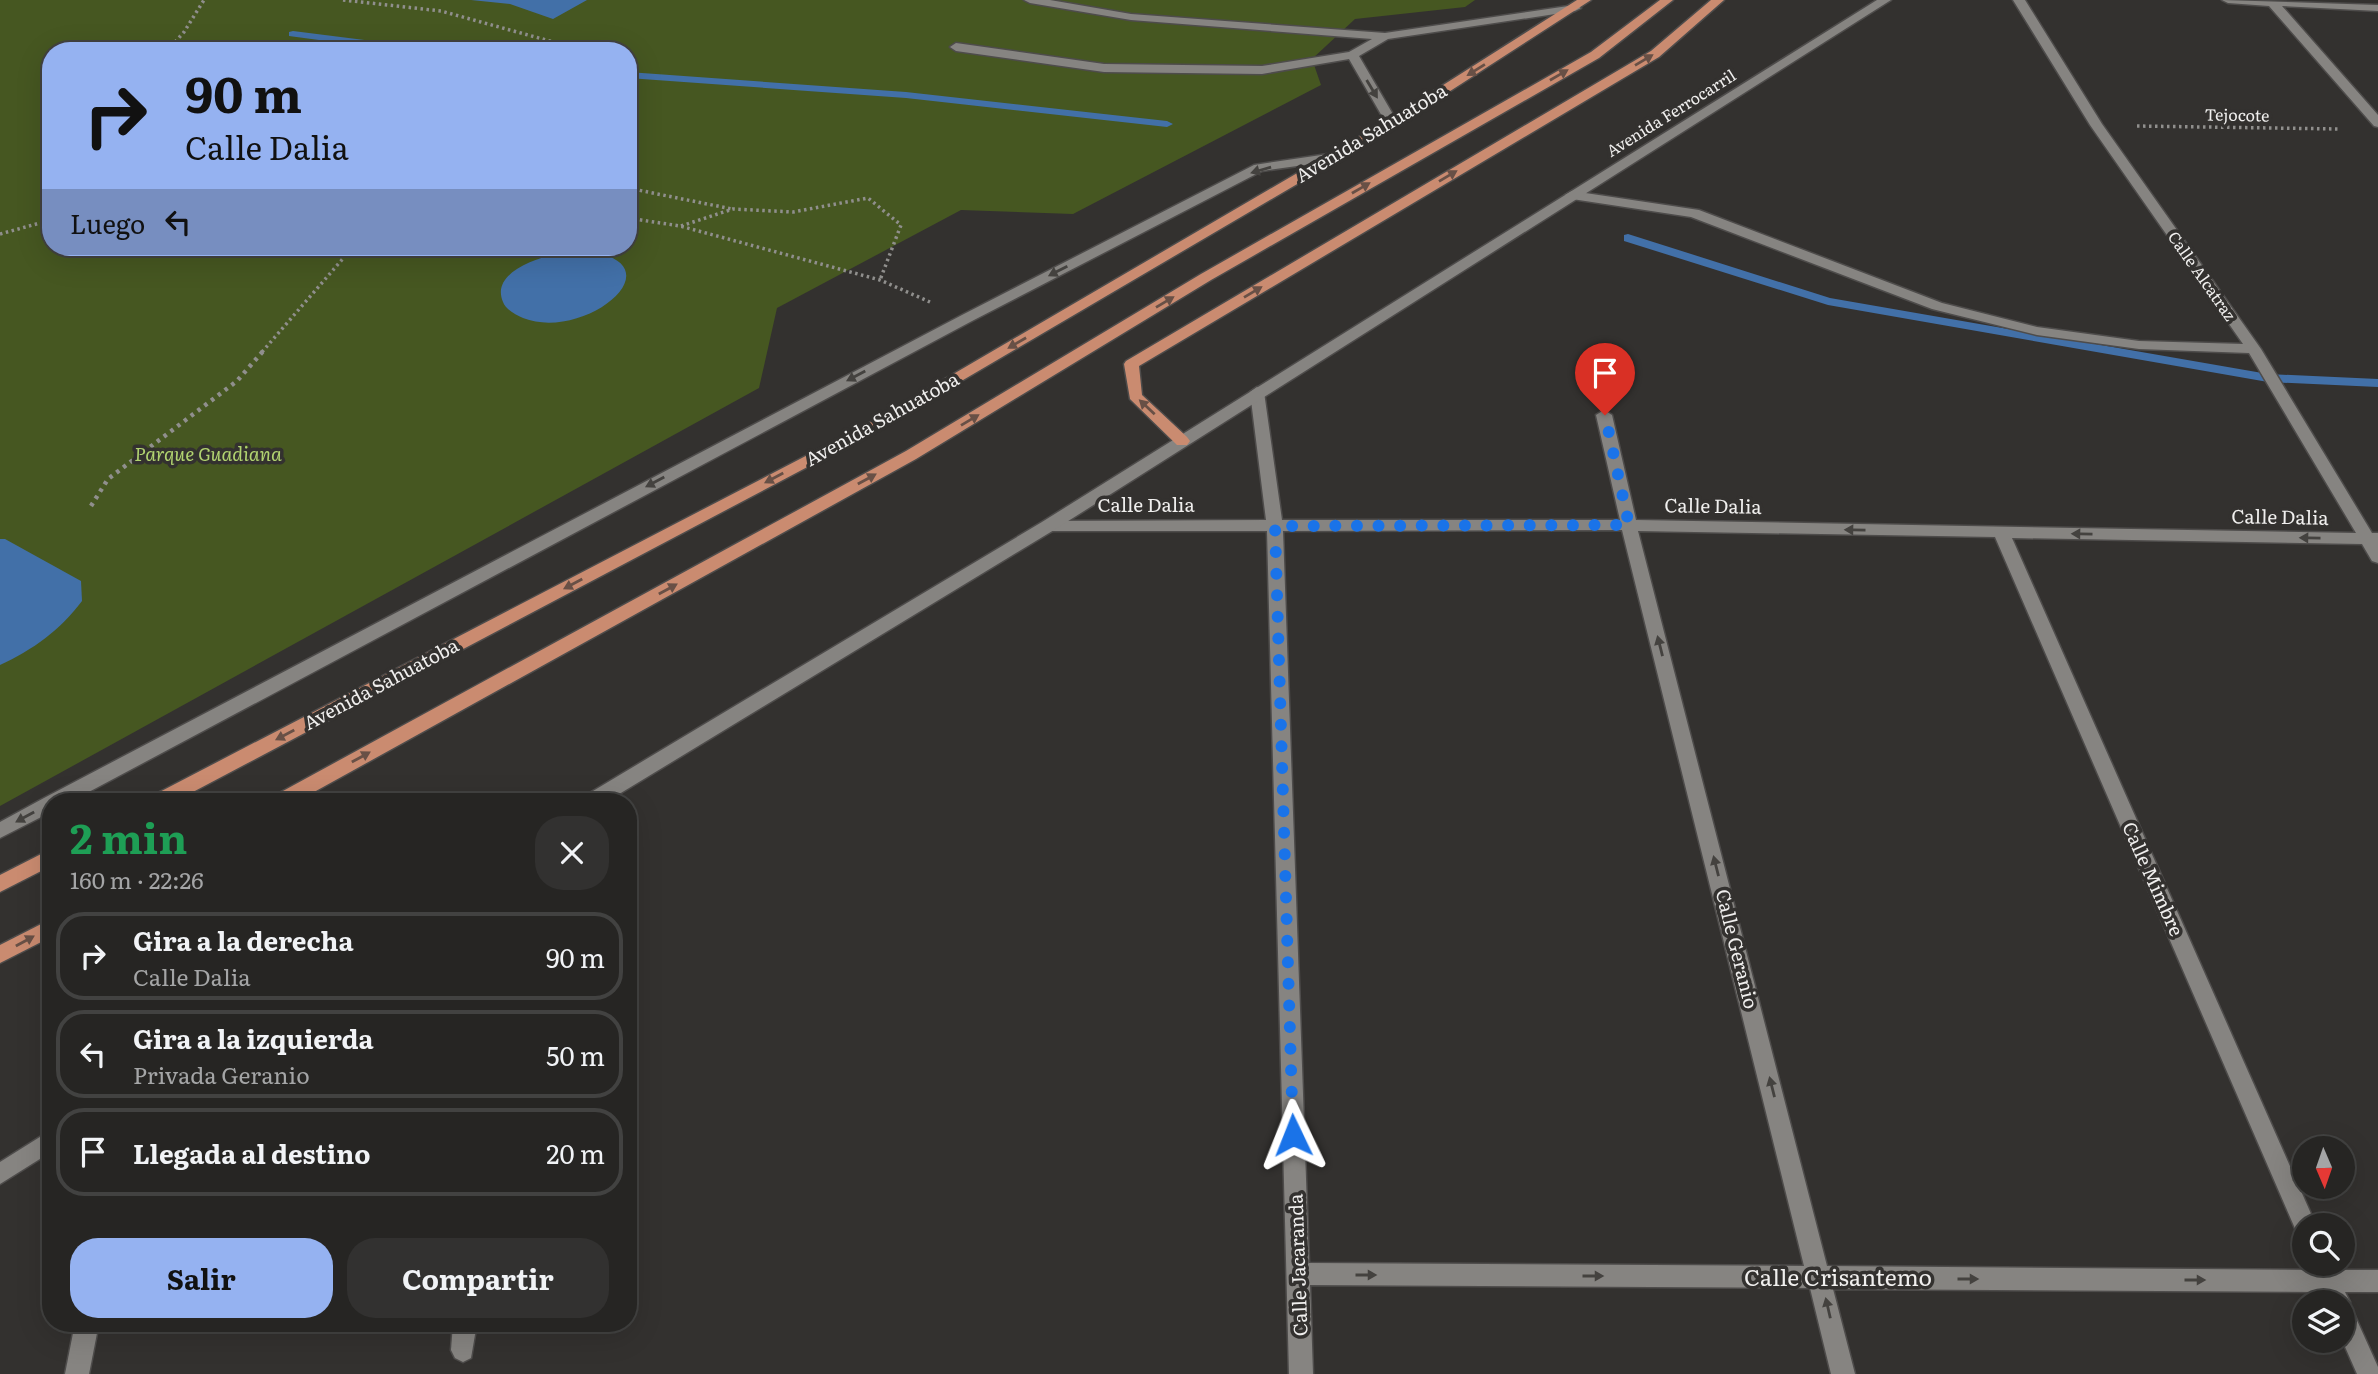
<!DOCTYPE html>
<html lang="es">
<meta charset="utf-8">
<style>
:root{--surface:#262523;--page:#323130;--text:#f1f3f6;--muted:#a4a5a6;--line:#424241;--accent:#95b2f1}
body{margin:0;font-family:Literata,serif;background:var(--page);color:var(--text);height:100vh;display:flex;flex-direction:column;font-size:26px;white-space:nowrap}
*{box-sizing:border-box;margin:0}
p{font-size:23px;color:var(--muted)}
.icon{flex:none;width:38px;height:38px;fill:none;stroke:currentColor;stroke-width:2;stroke-linecap:round;stroke-linejoin:round}
.map{position:relative;flex:1;overflow:hidden}
.panel{position:absolute;left:42px;top:793px;width:595px;height:539px;display:flex;flex-direction:column;background:var(--surface);border-radius:28px;box-shadow:0 7px 28px #0002,0 0 0 2px var(--line)}
.panel>*{flex:none}
.hud{position:absolute;left:42px;top:42px;width:595px;height:214px;border-radius:28px;box-shadow:0 7px 28px #0002,0 0 0 2px var(--line);background:#95b2f1;color:#111;overflow:hidden}
.needle{width:46px;rotate:178deg}
.buttons{position:absolute;left:2292px;top:1136px;display:grid;gap:14px}
.buttons a{display:grid;place-items:center;width:63px;height:63px;border-radius:50%;background:var(--surface);box-shadow:0 7px 28px #0002,0 0 0 2px var(--line);font-size:35px}
.pin{position:absolute;display:grid;place-items:center;width:60px;height:60px;color:#fff;margin:-72px -30px;border-radius:50% 50% 50% 0;rotate:-45deg;box-shadow:0 0 7px #0007}
.pin .icon{rotate:45deg}
.me{position:absolute;width:77px;margin:-38px;rotate:358deg;stroke-linejoin:round;filter:drop-shadow(0 0 5px #0008)}
.turn{display:flex;align-items:center;gap:24px;height:147px;padding:0 28px;font-size:32px}
.turn .icon{width:91px;height:91px;stroke-width:2.5}
.turn b{display:block;font-size:49px;line-height:60px}
.then{display:flex;align-items:center;height:66px;padding:0 28px;background:#0003;gap:14px;font-size:26px}
.round{display:grid;place-items:center;flex:none;width:74px;height:74px;border-radius:28px;background:var(--page)}
.headline{display:flex;align-items:center;justify-content:space-between;height:119px;padding:0 28px}
h1{font-size:42px;font-weight:700;line-height:52px;color:#1e9e55}
.primary-button{display:flex;gap:14px;margin-top:auto;padding:14px 28px}
.primary-button a{flex:1;height:80px;border-radius:28px;background:var(--accent);color:#111;font-size:28px;font-weight:700;line-height:80px;text-align:center}
.primary-button a+a{background:var(--page);color:var(--text)}
ul{padding:0;list-style:none}
li{display:flex;align-items:center;gap:21px;height:88px;margin:0 14px 10px;padding:0 14px;border:4px solid var(--line);border-radius:28px}
li div{flex:1}
li b{display:block;font-size:26px}
li em{font-style:normal}
.map>svg:first-child{display:block}
.green{fill:#465721;fill-rule:evenodd}
.water{fill:#4270a8}
.lines{fill:none;stroke-linecap:round;stroke-linejoin:round}
.stream{fill:#4270a8;fill-rule:evenodd}
.service-casing{stroke:#4e4c4b;stroke-width:3}
.minor-casing{stroke:#4e4c4b;stroke-width:3}
.tertiary-casing{stroke:#4e4c4b;stroke-width:3}
.primary-casing{stroke:#4e4c4b;stroke-width:3}
.path-far1{stroke:#908f8d;stroke-width:3.5;stroke-dasharray:2.5 3.5;stroke-linecap:butt}
.path{stroke:#908f8d;stroke-width:4.5;stroke-dasharray:3.5 5;stroke-linecap:butt}
.service{fill:#868481;fill-rule:evenodd}
.minor{fill:#868481;fill-rule:evenodd}
.tertiary{fill:#868481;fill-rule:evenodd}
.primary{fill:#ca8b70;fill-rule:evenodd}
.oneway{fill:#685046}
.oneway2{fill:#44423f}
.route{stroke:#1a73e8;stroke-width:12;stroke-dasharray:0 21.6}
.labels{text-anchor:middle;stroke-width:7;stroke-linejoin:round;paint-order:stroke}
.far-street-label{font-size:16px;fill:#f0efee;stroke:#33312f}
.street-label{font-size:19px;fill:#f0efee;stroke:#33312f}
.park-label{font-size:19px;font-style:italic;fill:#b1d370;stroke:#33312f}
.near-street-label{font-size:23px;fill:#f0efee;stroke:#33312f}
</style>
<div class="map">
<svg width="2378" height="1374" viewBox="0 0 2378 1374">
<rect width="100%" height="100%" fill="#33312f"/>
<path class="green" d="M0 0H1475L1465 7 1355 19 1312 59 1321 85 1073 214 961 210 777 308 759 388 0 806ZM51 51H628V247H51Z"/>
<g class="water">
<polygon points="471,0 587,0 553,19 510,4"/>
<path d="M578 250C687 259 586 343 523 318 516 315 506 310 503 302 488 267 556 252 578 250Z"/>
<path d="M0 539H5L81 581 82 601C59 631 34 649 0 665Z"/>
</g>
<g class="lines">
<g class="stream">
<polygon points="293,31 428,48 433,51 401,51 289,36 289,32"/>
<polygon points="628,72 906,92 1167,121 1173,124 1167,127 906,98 628,78"/>
<polygon points="1628,234 1830,298 2268,374 2378,379 2378,387 2268,382 1828,305 1624,241 1624,235"/>
</g>
<g class="service-casing">
<g id="service">
<polygon points="1024,0 1050,0 1131,14 1385,33 1575,5 1581,8 1575,11 1388,39 1359,56 1398,123 1392,127 1386,123 1349,59 1262,74 1104,72 956,51 950,47 956,43 1104,64 1262,66 1349,52 1372,39 1131,20 1030,3"/>
<polygon points="453,1323 477,1323 471,1358 463,1362 455,1358 451,1350"/>
</g>
</g>
<g class="minor-casing">
<g id="minor">
<path d="M2013 0H2025L2102 124 2261 349 2372 533H2378V563L2372 561 2362 544 2012 538 2316 1225H2305V1237L2297 1233 1995 537 1638 531 1827 1266 2312 1270 2310 1264H2332L2335 1270H2378V1292H2345L2350 1302 2348 1306 2351 1307 2378 1367V1374H2357L2342 1340 2343 1302H2326L2322 1292 1833 1289 1855 1374H1831L1810 1288 1310 1285 1313 1374H1289L1267 531H1048L1040 526 1048 521 1266 520 1250 392 1257 387 1264 392 1282 520H1620L1596 415 1604 410 1612 415 1636 520 2356 533 2249 353 2139 349 2037 335 1932 309 1691 217 1572 199 1565 195 1572 191 1699 210 1942 303 2037 327 2139 341 2243 344 2090 125ZM1622 530 1804 1266 1309 1263 1283 531Z"/>
<polygon points="2222,0 2378,5 2378,11 2282,6 2378,115 2378,127 2374,126 2269,6 2228,3"/>
<polygon points="75,1323 99,1323 89,1374 65,1374"/>
</g>
</g>
<g class="tertiary-casing">
<g id="tertiary">
<polygon points="1877,0 1891,0 1054,530 606,802 581,802 583,797 1042,522"/>
<polygon points="1328,154 1334,158 1333,161 1262,171 972,321 70,802 51,802 51,812 0,838 0,822 44,798 962,315 1254,165"/>
<polygon points="51,1130 51,1152 0,1184 0,1162"/>
</g>
</g>
<g class="primary-casing">
<g id="primary">
<polygon points="1577,0 1591,0 1396,126 883,427 174,802 148,802 150,797 873,421 1388,120"/>
<polygon points="1660,0 1673,0 1599,58 1211,280 916,459 296,802 270,802 272,797 906,451 1201,274 1591,52"/>
<polygon points="1711,0 1724,0 1659,57 1139,366 1142,395 1187,437 1190,441 1187,445 1177,445 1130,399 1124,364 1126,361 1651,51"/>
<polygon points="51,849 51,866 0,892 0,875"/>
<polygon points="51,919 51,937 0,963 0,945"/>
</g>
</g>
<g class="path-far1">
<polyline points="343,0 441,11 557,43 553,51"/>
<polyline points="167,51 184,32 204,0"/>
<polyline points="2137,126 2339,129"/>
<polyline points="628,188 732,209"/>
<polyline points="628,218 680,226 880,280 930,302"/>
<polyline points="681,226 733,209 793,212 868,198 901,225 880,280"/>
<polyline points="0,234 51,220"/>
<polyline points="262,352 353,247"/>
</g>
<polyline class="path" points="91,506 108,479 237,381 264,350"/>
<use href="#service" class="service"/>
<use href="#minor" class="minor"/>
<use href="#tertiary" class="tertiary"/>
<use href="#primary" class="primary"/>
</g>
<defs><path id="oneway-solid" d="M-6-.8H1V-3.2L6.5 0L1 3.2V.8H-6Z" transform="scale(1.75)"/></defs>
<g class="oneway">
<use href="#oneway-solid" transform="translate(1644 60) rotate(-31)"/>
<use href="#oneway-solid" transform="translate(1476 70) rotate(148)"/>
<use href="#oneway-solid" transform="translate(1559 75) rotate(-30)"/>
<use href="#oneway-solid" transform="translate(1448 176) rotate(-31)"/>
<use href="#oneway-solid" transform="translate(1361 188) rotate(-30)"/>
<use href="#oneway-solid" transform="translate(1253 292) rotate(-31)"/>
<use href="#oneway-solid" transform="translate(1165 302) rotate(-31)"/>
<use href="#oneway-solid" transform="translate(1017 343) rotate(150)"/>
<use href="#oneway-solid" transform="translate(1147 407) rotate(-137)"/>
<use href="#oneway-solid" transform="translate(970 420) rotate(-31)"/>
<use href="#oneway-solid" transform="translate(774 478) rotate(152)"/>
<use href="#oneway-solid" transform="translate(867 479) rotate(-29)"/>
<use href="#oneway-solid" transform="translate(573 584) rotate(152)"/>
<use href="#oneway-solid" transform="translate(668 589) rotate(-29)"/>
<use href="#oneway-solid" transform="translate(285 735) rotate(152)"/>
<use href="#oneway-solid" transform="translate(361 757) rotate(-29)"/>
<use href="#oneway-solid" transform="translate(25 941) rotate(-29)"/>
</g>
<g class="oneway2">
<use href="#oneway-solid" transform="translate(1372 89) rotate(59)"/>
<use href="#oneway-solid" transform="translate(1261 170) rotate(164)"/>
<use href="#oneway-solid" transform="translate(1058 271) rotate(153)"/>
<use href="#oneway-solid" transform="translate(856 376) rotate(152)"/>
<use href="#oneway-solid" transform="translate(655 482) rotate(152)"/>
<use href="#oneway-solid" transform="translate(1855 530) rotate(-179)"/>
<use href="#oneway-solid" transform="translate(2082 534) rotate(-179)"/>
<use href="#oneway-solid" transform="translate(2310 538) rotate(-179)"/>
<use href="#oneway-solid" transform="translate(1660 646) rotate(-104)"/>
<use href="#oneway-solid" transform="translate(25 817) rotate(151)"/>
<use href="#oneway-solid" transform="translate(1716 866) rotate(-104)"/>
<use href="#oneway-solid" transform="translate(1772 1087) rotate(-104)"/>
<use href="#oneway-solid" transform="translate(1366 1275)"/>
<use href="#oneway-solid" transform="translate(1593 1276)"/>
<use href="#oneway-solid" transform="translate(1968 1279)"/>
<use href="#oneway-solid" transform="translate(2195 1280)"/>
<use href="#oneway-solid" transform="translate(1828 1308) rotate(-103)"/>
</g>
<g class="lines">
<polyline class="route" points="1293,1135 1275,526 1629,525 1605,415"/>
</g>
<g class="labels">
<g class="far-street-label">
<text transform="translate(1671 113) rotate(-32)" y="6">Avenida Ferrocarril</text>
<text transform="translate(2237 115) rotate(1)" y="6">Tejocote</text>
<text transform="translate(2202 276) rotate(55)" y="6">Calle Alcatraz</text>
</g>
<g class="street-label">
<text transform="translate(1371 133) rotate(-31)" y="7">Avenida Sahuatoba</text>
<text transform="translate(882 419) rotate(-29)" y="7">Avenida Sahuatoba</text>
<text x="1146" y="512">Calle Dalia</text>
<text transform="translate(1713 506) rotate(1)" y="7">Calle Dalia</text>
<text transform="translate(2280 517) rotate(1)" y="7">Calle Dalia</text>
<text transform="translate(381 684) rotate(-28)" y="7">Avenida Sahuatoba</text>
<text transform="translate(2153 879) rotate(66)" y="7">Calle Mimbre</text>
<text transform="translate(1737 949) rotate(76)" y="7">Calle Geranio</text>
<text transform="translate(1298 1265) rotate(-92)" y="7">Calle Jacaranda</text>
</g>
<g class="park-label">
<text x="208" y="461">Parque Guadiana</text>
</g>
<g class="near-street-label">
<text x="1838" y="1286">Calle Crisantemo</text>
</g>
</g>
</svg>
<div class="buttons">
<a><svg class="needle" viewBox="-14 -14 28 28"><path d="M0-13l5 13h-10z" fill="#e53935"/><path d="M0 13l5-13h-10z" fill="#a4a5a6"/></svg></a>
<a><svg class="icon" aria-label="search" viewBox="0 0 24 24"><circle cx="10" cy="10" r="6"/><path d="M15 15l6 6"/></svg></a>
<a><svg class="icon" aria-label="layers" viewBox="0 0 24 24"><path d="M12 4l9 5-9 5-9-5zM3 14l9 5 9-5"/></svg></a>
</div>
<div class="pin" style="left:1605px;top:415px;background:#d93025"><svg class="icon" aria-label="arrive" viewBox="0 0 24 24"><path d="M6 21V4h12l-3 4 3 4H6"/></svg></div>
<svg class="me" style="left:1293px;top:1135px" viewBox="-20 -20 40 40"><path d="M0-17L14 15 0 8-14 15z" fill="#1a73e8" stroke="#fff" stroke-width="4"/></svg>
<div class="hud">
<div class="turn"><svg class="icon" aria-label="right" viewBox="0 0 24 24"><path d="M7 20v-9h11M14 6l5 5-5 5"/></svg><div><b>90 m</b>Calle Dalia</div></div>
<div class="then">Luego<svg class="icon" aria-label="left" viewBox="0 0 24 24"><path d="M17 20v-9H6M10 6l-5 5 5 5"/></svg></div>
</div>
<section class="panel">
<div class="headline"><div><h1>2 min</h1><p>160 m · 22:26</p></div><a class="round"><svg class="icon" aria-label="close" viewBox="0 0 24 24"><path d="M6 6l12 12M18 6L6 18"/></svg></a></div>
<ul>
<li><svg class="icon" aria-label="right" viewBox="0 0 24 24"><path d="M7 20v-9h11M14 6l5 5-5 5"/></svg><div><b>Gira a la derecha</b><p>Calle Dalia</p></div><em>90 m</em></li>
<li><svg class="icon" aria-label="left" viewBox="0 0 24 24"><path d="M17 20v-9H6M10 6l-5 5 5 5"/></svg><div><b>Gira a la izquierda</b><p>Privada Geranio</p></div><em>50 m</em></li>
<li><svg class="icon" aria-label="arrive" viewBox="0 0 24 24"><path d="M6 21V4h12l-3 4 3 4H6"/></svg><div><b>Llegada al destino</b></div><em>20 m</em></li>
</ul>
<div class="primary-button"><a>Salir</a><a>Compartir</a></div>
</section>
</div>
